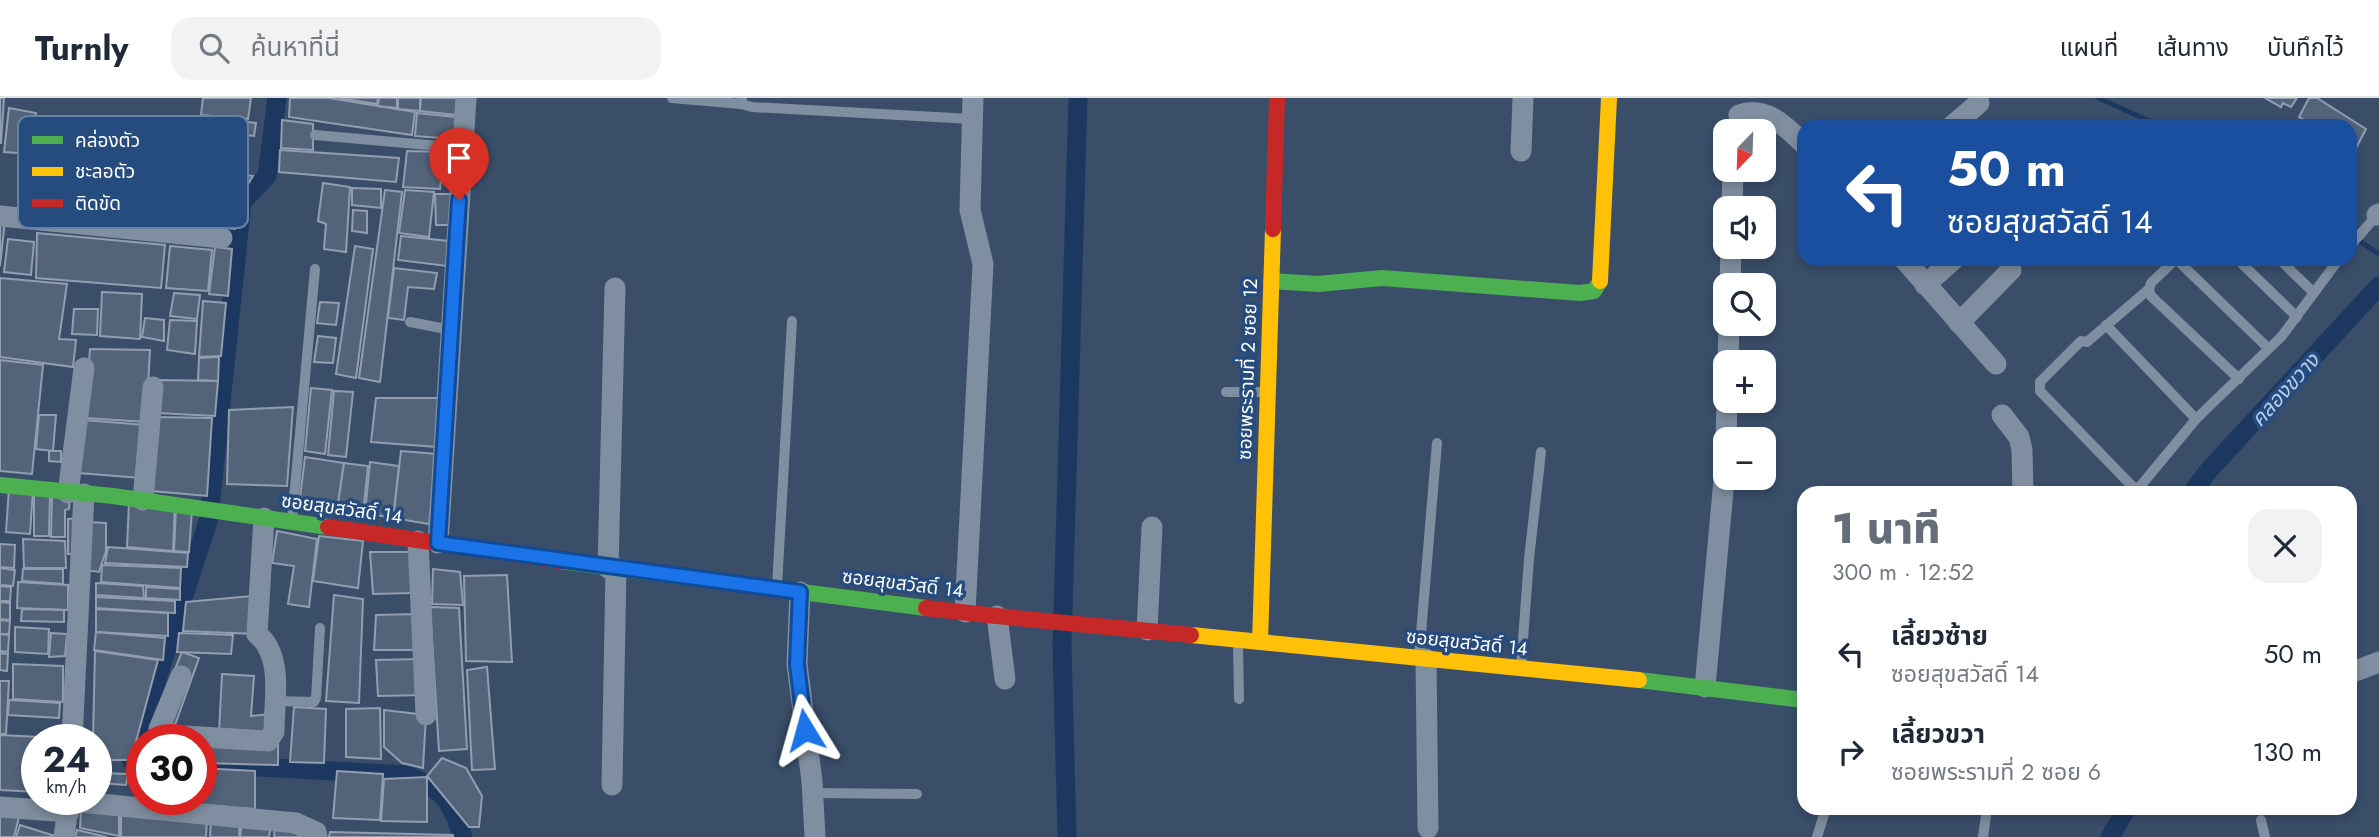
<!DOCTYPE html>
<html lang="th">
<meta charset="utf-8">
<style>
:root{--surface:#fff;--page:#f2f2f3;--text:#1f2937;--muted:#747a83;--line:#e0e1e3;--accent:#656d7a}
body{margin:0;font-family:Jost,"Noto Sans Thai",sans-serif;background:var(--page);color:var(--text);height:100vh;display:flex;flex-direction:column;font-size:26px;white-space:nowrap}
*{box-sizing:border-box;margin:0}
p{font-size:23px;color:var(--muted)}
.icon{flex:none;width:38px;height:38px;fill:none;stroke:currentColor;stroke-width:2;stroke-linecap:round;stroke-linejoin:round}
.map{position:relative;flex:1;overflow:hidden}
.panel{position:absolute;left:1797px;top:388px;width:560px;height:329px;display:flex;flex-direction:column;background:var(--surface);border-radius:21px;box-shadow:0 4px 10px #0003}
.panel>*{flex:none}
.banner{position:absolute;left:1797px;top:21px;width:560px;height:147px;border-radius:21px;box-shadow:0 4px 10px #0003;background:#1a4fa0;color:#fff;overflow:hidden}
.needle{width:46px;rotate:203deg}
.controls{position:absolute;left:1713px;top:21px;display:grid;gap:14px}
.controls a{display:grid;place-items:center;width:63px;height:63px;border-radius:14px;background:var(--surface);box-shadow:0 4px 10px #0003;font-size:35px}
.speed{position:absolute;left:21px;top:626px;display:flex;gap:14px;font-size:35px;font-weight:700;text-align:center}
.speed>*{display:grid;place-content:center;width:91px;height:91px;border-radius:50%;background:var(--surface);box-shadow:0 4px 10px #0003;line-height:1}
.speed small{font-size:18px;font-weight:400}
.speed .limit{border:10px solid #d22;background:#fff;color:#111}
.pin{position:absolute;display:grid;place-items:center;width:60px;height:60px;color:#fff;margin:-72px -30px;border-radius:50% 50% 50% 0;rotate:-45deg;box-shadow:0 0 7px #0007}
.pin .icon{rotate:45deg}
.me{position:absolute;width:77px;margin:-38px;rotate:352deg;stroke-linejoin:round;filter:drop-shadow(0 0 5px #0008)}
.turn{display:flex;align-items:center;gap:24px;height:147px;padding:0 35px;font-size:32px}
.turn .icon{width:91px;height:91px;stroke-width:2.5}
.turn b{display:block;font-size:49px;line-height:60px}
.round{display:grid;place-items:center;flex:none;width:74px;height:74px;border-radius:21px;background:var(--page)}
.head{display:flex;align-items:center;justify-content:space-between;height:119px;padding:0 35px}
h1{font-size:42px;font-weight:800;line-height:52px;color:var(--accent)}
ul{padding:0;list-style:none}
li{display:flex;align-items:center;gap:21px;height:98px;padding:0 35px}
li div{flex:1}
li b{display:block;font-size:26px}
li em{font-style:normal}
header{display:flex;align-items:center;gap:42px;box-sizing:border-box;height:98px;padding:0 35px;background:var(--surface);border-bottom:2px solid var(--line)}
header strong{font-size:33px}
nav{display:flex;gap:38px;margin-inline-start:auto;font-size:24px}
.search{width:490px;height:63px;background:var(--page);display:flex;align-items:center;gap:18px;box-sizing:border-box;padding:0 24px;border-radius:21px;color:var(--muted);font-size:26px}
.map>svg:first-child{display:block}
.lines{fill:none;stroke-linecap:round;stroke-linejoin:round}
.stream{stroke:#1d3860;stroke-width:5}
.canal{stroke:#1d3860;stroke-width:19}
.building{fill:#53637a;stroke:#929eaf;stroke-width:2}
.lane{stroke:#7f8ea0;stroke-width:10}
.street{stroke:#7f8ea0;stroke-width:21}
.fast{stroke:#4caf50;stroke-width:16}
.slow{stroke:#ffc107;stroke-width:16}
.jam{stroke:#c62828;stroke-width:16}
.route-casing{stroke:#114b97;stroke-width:18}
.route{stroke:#1a73e8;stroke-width:12}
.labels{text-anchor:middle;stroke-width:7;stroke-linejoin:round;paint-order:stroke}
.street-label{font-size:19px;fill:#fff;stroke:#264b7e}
.water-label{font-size:21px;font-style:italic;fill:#b7cfed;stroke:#264b7e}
.key{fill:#264b7e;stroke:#6781a5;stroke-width:2}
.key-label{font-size:19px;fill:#fff}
</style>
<header>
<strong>Turnly</strong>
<div class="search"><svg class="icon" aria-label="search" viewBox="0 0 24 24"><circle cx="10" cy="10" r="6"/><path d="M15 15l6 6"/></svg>ค้นหาที่นี่</div>
<nav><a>แผนที่</a><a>เส้นทาง</a><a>บันทึกไว้</a></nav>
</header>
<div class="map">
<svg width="2379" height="739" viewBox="0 0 2379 739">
<rect width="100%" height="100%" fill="#3a4e6a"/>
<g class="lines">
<g class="stream">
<polyline points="2098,0 2161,28"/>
<polyline points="2350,137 2379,156"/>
</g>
<g class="canal">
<polyline points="2191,396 2209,372 2379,188"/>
<polyline points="142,662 131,662 209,420 242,104 267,78 277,0"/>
<path d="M201 666 407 677C444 693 450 701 463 739"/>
<polyline points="1067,739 1062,548 1078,0"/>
<polyline points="2110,739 2127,710"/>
</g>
</g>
<g class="building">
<polygon points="0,0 4,0 1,45 0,45"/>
<polygon points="203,0 251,0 248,21 201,17"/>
<polygon points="290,0 329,0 415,14 412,37 289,19"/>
<polygon points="339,0 378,0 377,6"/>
<polygon points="379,0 397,0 397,10 378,8"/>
<polygon points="398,0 420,0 420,13 398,11"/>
<polygon points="421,0 457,0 456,17 420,13"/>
<polygon points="2265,0 2297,0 2291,9 2283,5 2281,9"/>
<polygon points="2309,0 2317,0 2366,31 2355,52 2350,49 2350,28 2315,28 2299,19"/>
<polygon points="9,10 36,15 31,56 4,54"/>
<polygon points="417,15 456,19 455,41 415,38"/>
<polygon points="221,21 256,25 254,38 219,34"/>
<polygon points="282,22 313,26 313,52 281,50"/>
<polygon points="280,52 399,60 396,84 279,74"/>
<polygon points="407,53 444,54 440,91 403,89"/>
<polygon points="215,72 253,78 238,102 235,131 208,128"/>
<polygon points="323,85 350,89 346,154 324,151 326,126 318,123"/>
<polygon points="352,90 381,91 381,110 352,107"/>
<polygon points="385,92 402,94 380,284 359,280"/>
<polygon points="405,92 434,94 429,139 399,135"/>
<polygon points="435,96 451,96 451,127 436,127"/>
<polygon points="353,112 367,113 367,135 352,133"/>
<polygon points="0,123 5,123 0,168"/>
<polygon points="37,135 165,147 161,190 36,180"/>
<polygon points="401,138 449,143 447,168 398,162"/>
<polygon points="8,141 34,144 31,177 4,174"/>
<polygon points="170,148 212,152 208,193 166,190"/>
<polygon points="355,148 373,151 356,280 336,276"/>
<polygon points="215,149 232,151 228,198 209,196"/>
<polygon points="394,170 437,175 434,191 408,189 404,222 388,220"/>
<polygon points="0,180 67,186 59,241 76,242 73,269 0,259"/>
<polygon points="102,194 142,196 140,241 100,238"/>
<polygon points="174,195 200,197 197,221 170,218"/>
<polygon points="203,203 226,205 221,258 199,259"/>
<polygon points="320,204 339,205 336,227 317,225"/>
<polygon points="74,211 98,211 97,237 72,236"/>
<polygon points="145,220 164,222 164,243 142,239"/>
<polygon points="170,222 197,223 195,256 167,252"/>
<polygon points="318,238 336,240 333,265 314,264"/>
<polygon points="90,251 150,252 146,324 85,320"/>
<polygon points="219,259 218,283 198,282 199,260"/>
<polygon points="0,262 43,267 32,376 0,373"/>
<polygon points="161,282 218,283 215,318 158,315"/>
<polygon points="311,290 332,292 325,356 305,353"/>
<polygon points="334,293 353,294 346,359 328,357"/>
<polygon points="376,300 440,300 437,349 371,344"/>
<polygon points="293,309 287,388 227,386 229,312"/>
<polygon points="39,317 56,317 53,353 36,351"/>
<polygon points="156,319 212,320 207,398 152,393"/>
<polygon points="84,322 145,327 140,380 79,375"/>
<polygon points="49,353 61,353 61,364 49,363"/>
<polygon points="401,353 437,356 429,426 393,420"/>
<polygon points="305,359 344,365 338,407 300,400"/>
<polygon points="370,364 399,368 393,420 365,415"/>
<polygon points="344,365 368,368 363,416 337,413"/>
<polygon points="9,390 33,391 30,436 6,434"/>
<polygon points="34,394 50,395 49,438 34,438"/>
<polygon points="52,395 70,397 69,411 65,412 65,439 51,439"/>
<polygon points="129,404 175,404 173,453 127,449"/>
<polygon points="176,410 192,412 189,454 174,453"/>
<polygon points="80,420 79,456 68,456 68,421"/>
<polygon points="87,424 106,425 106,453 99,474 85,472"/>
<polygon points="277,433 317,441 309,509 288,506 294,468 272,465"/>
<polygon points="319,438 363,443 358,490 313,483"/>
<polygon points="23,441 65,443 66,470 24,470"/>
<polygon points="0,446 15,447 14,470 0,469"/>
<polygon points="108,449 188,455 187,469 105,465"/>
<polygon points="370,454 410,454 413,495 373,496"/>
<polygon points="102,467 181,470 180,490 101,484"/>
<polygon points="0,470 15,472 13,488 0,487"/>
<polygon points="23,471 63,471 63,486 22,483"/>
<polygon points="433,471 460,474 463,507 432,506"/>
<polygon points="507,477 512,564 466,563 464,478"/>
<polygon points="18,484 68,487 68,512 17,510"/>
<polygon points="96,485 143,488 144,500 96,497"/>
<polygon points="0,488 11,489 10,503 0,503"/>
<polygon points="146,489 180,491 180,502 146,500"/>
<polygon points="334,497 363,501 359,605 326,603"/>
<polygon points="252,498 257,536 183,533 186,504"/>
<polygon points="96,499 175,503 175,515 96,510"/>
<polygon points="0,504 10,505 10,522 0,521"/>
<polygon points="430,509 459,510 467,651 439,653"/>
<polygon points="22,511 64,512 64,524 21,523"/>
<polygon points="96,511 168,515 168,538 96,534"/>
<polygon points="416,516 417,552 374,552 376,517"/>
<polygon points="0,522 10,523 9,536 0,536"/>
<polygon points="15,529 49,531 48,556 15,554"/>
<polygon points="96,534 165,540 163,562 94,552"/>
<polygon points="51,535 67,536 65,558 49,559"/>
<polygon points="179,535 233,537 231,556 177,554"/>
<polygon points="0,536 9,537 8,554 0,553"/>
<polygon points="95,553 158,562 131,662 96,662 96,642 93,642"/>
<polygon points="182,554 199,560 175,627 155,619"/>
<polygon points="0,555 8,556 7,573 0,572"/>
<polygon points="423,561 425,597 378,598 376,562"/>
<polygon points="13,566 63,568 63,604 13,601"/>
<polygon points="487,569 495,671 472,672 467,572"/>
<polygon points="222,576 254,578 251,618 270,616 274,634 219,635"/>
<polygon points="0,583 9,583 6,636 0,636"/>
<polygon points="9,602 60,605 59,620 8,617"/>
<polygon points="294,609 326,611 324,665 290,664"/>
<polygon points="380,610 381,661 346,659 346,611"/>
<polygon points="384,612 426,617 423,670 402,665 384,649"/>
<polygon points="0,637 60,640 60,642 37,642 37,694 0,692"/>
<polygon points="201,644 278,646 278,667 201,665"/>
<polygon points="442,660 466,670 482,698 479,729 469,729 427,678"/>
<polygon points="137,667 142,668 142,702 201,702 201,670 255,673 255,711 138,702"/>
<polygon points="337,673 383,676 380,722 333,720"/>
<polygon points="99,675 128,676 126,687 99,685"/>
<polygon points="427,679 427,724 381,723 384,681"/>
<polygon points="121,711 207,718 206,739 121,739"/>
<polygon points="81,713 119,714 119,738 80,730"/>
<polygon points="0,716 19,719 14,739 0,739"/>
<polygon points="211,718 240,722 239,739 210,739"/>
<polygon points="242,725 271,727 269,739 240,739"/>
<polygon points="20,727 58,739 16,739"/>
<polygon points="275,728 305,739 274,739"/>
<polygon points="77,732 107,739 75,739"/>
<polygon points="330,734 453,737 453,739 329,739"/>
</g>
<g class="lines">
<g class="lane">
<polyline points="672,0 741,6"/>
<polyline points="742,0 741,6 752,9 972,21"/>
<polyline points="315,37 462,50"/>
<polyline points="2350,148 2377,117"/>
<polyline points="2176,161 2151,185 2149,191 2087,244 2081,243 2040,284 2040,293 2131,387 2138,391 2196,321 2282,238 2339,161"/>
<polyline points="2176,161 2268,250"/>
<polyline points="2237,161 2297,219"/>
<polyline points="2279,161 2314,195"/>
<polyline points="2149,191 2151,198 2239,281"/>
<polyline points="410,224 451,232"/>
<polyline points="2106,227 2196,321"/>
<polyline points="1226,294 1264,294"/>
<polyline points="292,422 315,171"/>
<polyline points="777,489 792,223"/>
<polyline points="1238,544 1239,601"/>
<polyline points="1419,559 1437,345"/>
<polyline points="1521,568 1529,461 1541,354"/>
<polyline points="274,603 314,604 316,600 320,530"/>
<polyline points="813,695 917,696"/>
<polyline points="2261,722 2265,739"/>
<polyline points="1817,739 1826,710"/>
<polyline points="1983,739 1987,710"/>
</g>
<g class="street">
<path d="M1739 17C1766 7 1786 29 1804 46"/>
<polyline points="1952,28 1979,5"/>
<polyline points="1521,53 1523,0"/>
<polyline points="1732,110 1733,72"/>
<polyline points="2377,117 2379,116"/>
<polyline points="0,118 222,140"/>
<polyline points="1904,161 1996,266"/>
<polyline points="1730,187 1731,149"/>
<polyline points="1925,187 1954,161"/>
<polyline points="1959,225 2011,172"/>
<polyline points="1728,264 1729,226"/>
<polyline points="2002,317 2019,339 2022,352 2023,396"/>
<polyline points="1726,341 1727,303"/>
<polyline points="68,395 84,270"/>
<polyline points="143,402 153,289"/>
<polyline points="418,443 426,617"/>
<polyline points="438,445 466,0"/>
<polyline points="608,470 615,190"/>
<polyline points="800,494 797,566 812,683 815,739"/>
<polyline points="965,514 983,166 970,112 973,0"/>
<polyline points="997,518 1005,581"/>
<polyline points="1147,532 1152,429"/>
<polyline points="1426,561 1428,730"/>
<polyline points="2350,575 2379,564"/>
<path d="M181 578 159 631 167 637 268 643 274 634C274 602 284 558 257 536L264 420"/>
<polyline points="1705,589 1726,360"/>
<polyline points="72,642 84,396"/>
<polyline points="612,687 616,470"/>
<polyline points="69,703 296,725 316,734 317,739"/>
<polyline points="0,709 69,714"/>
<polyline points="64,739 69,702"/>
</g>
<g class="fast">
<polyline points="1271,183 1318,186 1382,180 1580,195 1594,193 1600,183"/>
<polyline points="0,387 113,398 328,429"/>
<polyline points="560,463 926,510"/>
<polyline points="1639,582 1804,602"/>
</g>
<g class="slow">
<polyline points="1600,183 1609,0"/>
<polyline points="1191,537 1639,582"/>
<polyline points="1260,544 1273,131"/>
</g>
<g class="jam">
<polyline points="1273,131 1277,0"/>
<polyline points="328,429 560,463"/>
<path d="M926 510C1014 521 1102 528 1191 537"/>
</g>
</g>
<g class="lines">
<g class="route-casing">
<polyline id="route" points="459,102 438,445 800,494 797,566 805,632"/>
</g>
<use href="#route" class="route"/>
</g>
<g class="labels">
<g class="street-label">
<text transform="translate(1247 271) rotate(-88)" y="7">ซอยพระรามที่ 2 ซอย 12</text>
<text transform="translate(342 410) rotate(8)" y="7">ซอยสุขสวัสดิ์ 14</text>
<text transform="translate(903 485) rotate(7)" y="7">ซอยสุขสวัสดิ์ 14</text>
<text transform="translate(1467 544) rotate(6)" y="7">ซอยสุขสวัสดิ์ 14</text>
</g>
<g class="water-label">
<text transform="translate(2285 292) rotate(-48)" y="7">คลองขวาง</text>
</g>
</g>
<rect x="18" y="18" width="230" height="112" rx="10" class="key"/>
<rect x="32" y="38" width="31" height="8" fill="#4caf50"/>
<rect x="32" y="69" width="31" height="9" fill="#ffc107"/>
<rect x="32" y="101" width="31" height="8" fill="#c62828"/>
<g class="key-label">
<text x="75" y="49">คล่องตัว</text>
<text x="75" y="80">ชะลอตัว</text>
<text x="75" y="112">ติดขัด</text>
</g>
</svg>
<div class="controls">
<a><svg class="needle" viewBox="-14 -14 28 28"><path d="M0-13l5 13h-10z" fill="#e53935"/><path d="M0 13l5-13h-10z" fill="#747a83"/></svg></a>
<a><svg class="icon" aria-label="sound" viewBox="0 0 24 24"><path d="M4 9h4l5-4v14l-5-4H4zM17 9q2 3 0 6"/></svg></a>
<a><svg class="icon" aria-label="search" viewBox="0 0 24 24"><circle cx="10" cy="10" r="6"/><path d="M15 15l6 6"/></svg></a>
<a>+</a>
<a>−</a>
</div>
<div class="speed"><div>24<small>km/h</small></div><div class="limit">30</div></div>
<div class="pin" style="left:459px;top:102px;background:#d93025"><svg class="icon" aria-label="arrive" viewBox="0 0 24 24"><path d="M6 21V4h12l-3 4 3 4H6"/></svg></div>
<svg class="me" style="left:805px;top:632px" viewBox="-20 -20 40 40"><path d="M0-17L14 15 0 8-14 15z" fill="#1a73e8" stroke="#fff" stroke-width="4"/></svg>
<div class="banner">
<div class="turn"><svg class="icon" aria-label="left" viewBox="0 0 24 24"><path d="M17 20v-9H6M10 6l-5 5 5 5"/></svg><div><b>50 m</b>ซอยสุขสวัสดิ์ 14</div></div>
</div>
<section class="panel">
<div class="head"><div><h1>1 นาที</h1><p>300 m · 12:52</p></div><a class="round"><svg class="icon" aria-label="close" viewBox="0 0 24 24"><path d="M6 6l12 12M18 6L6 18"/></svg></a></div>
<ul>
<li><svg class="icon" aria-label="left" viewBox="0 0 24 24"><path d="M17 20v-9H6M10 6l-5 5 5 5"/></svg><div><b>เลี้ยวซ้าย</b><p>ซอยสุขสวัสดิ์ 14</p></div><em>50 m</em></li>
<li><svg class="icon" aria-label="right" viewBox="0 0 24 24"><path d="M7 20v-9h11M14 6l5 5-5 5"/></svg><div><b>เลี้ยวขวา</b><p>ซอยพระรามที่ 2 ซอย 6</p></div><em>130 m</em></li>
</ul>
</section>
</div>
